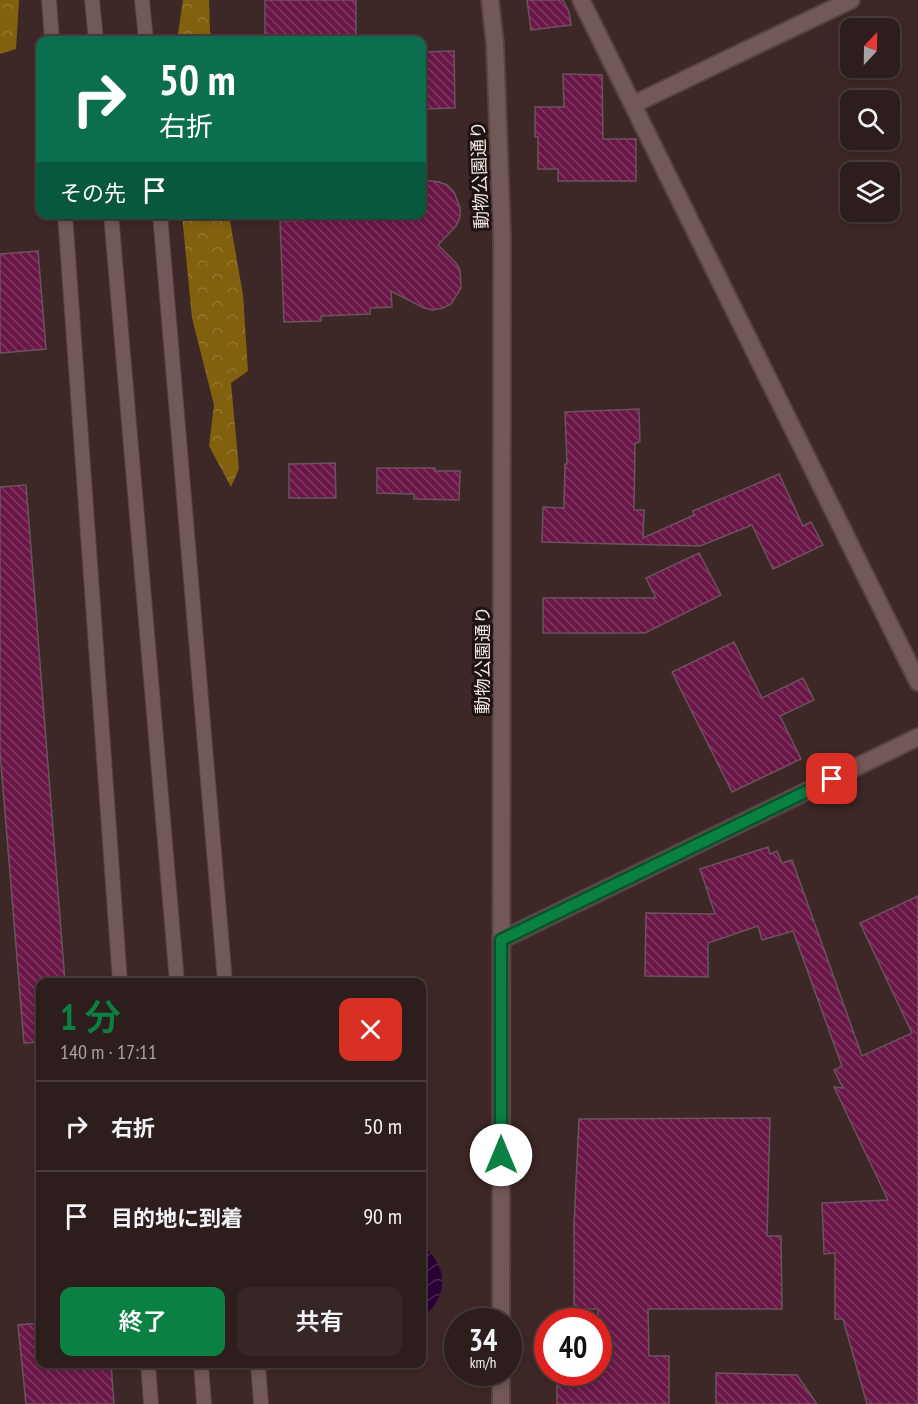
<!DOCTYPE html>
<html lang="ja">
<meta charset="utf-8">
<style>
:root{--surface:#2e1d1d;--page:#362626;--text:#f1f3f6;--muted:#a7a2a4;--line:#493b3b;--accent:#0b8043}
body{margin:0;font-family:"PT Sans Narrow","Noto Sans JP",sans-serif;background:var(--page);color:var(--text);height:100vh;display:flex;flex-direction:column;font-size:22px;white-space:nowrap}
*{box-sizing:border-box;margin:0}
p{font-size:20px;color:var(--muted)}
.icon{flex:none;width:33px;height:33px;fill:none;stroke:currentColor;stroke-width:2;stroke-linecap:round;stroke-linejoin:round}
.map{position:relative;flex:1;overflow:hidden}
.drawer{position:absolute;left:36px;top:978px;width:390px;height:390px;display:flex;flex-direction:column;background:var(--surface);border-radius:12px;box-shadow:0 3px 9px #0003,0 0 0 2px var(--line)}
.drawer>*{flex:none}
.guide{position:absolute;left:36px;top:36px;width:390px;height:183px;border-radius:12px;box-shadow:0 3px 9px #0003,0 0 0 2px var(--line);background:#0b6e4f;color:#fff;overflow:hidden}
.needle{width:39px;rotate:22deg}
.buttons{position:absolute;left:840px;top:18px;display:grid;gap:12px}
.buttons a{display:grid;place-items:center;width:60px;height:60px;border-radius:12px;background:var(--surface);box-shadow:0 3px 9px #0003,0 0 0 2px var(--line);font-size:30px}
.speed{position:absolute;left:444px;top:1308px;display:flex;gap:12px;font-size:30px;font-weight:700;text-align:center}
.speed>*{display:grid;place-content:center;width:78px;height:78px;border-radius:50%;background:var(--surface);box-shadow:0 3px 9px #0003,0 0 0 2px var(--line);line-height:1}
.speed small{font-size:15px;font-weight:400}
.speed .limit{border:9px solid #d22;background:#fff;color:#111}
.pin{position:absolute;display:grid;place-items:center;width:51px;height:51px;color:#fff;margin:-26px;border-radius:12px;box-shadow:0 3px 9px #0006}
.me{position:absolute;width:66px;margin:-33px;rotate:0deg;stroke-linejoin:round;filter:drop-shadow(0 0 4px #0008)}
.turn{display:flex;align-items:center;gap:21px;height:126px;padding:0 24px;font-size:27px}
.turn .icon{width:78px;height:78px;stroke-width:2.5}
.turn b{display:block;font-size:42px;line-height:51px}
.then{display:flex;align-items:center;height:57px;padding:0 24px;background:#0003;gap:12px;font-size:22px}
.round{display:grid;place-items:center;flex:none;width:63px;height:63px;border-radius:12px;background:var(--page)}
.overview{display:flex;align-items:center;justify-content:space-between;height:102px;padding:0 24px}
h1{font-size:36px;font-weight:600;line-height:45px;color:var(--accent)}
.cta{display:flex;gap:12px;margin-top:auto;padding:12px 24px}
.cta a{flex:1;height:69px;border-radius:12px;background:var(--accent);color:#fff;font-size:24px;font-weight:600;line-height:69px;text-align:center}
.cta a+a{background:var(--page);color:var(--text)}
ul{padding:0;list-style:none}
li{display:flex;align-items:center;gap:18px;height:90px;padding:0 24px;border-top:2px solid var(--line)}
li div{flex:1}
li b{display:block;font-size:22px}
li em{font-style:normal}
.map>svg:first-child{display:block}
.forest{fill:url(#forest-crowns)}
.water{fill:url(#water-waves)}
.building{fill:url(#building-back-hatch);stroke:#6b535e;stroke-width:1.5}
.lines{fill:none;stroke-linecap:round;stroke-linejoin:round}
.service-casing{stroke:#564342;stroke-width:16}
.minor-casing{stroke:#564342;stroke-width:20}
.tertiary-casing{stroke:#564342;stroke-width:20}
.service{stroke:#725857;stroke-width:14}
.minor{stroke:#725857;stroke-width:16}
.tertiary{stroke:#725857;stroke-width:16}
.route-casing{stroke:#07532c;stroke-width:15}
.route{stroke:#0b8043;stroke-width:10}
.labels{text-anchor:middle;stroke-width:6;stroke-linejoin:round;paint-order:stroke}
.street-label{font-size:18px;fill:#f5e5e4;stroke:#1e1313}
</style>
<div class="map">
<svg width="918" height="1404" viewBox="0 0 918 1404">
<defs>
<pattern id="forest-crowns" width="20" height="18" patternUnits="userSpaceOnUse" patternTransform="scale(1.5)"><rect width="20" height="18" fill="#81610e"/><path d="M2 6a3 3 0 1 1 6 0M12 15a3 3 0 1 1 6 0" fill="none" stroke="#937831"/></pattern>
<pattern id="water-waves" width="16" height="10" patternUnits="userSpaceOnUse" patternTransform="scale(1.5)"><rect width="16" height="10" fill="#2a0135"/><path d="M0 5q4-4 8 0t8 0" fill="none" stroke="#4a2652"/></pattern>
<pattern id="building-back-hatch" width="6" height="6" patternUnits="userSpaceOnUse" patternTransform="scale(1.5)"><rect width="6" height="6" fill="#6a1748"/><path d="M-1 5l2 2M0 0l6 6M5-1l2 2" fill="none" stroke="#803962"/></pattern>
</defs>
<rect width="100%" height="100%" fill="#3e2727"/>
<g class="forest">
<polygon points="0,0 19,0 16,49 0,54"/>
<polygon points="183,0 209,0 210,31 213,40 177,40"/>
<polygon points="182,215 229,215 243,295 248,371 231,383 239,469 231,487 209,446 214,405 192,318"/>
</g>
<path class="water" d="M422 1245C449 1267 449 1296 422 1318Z"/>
<g class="building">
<rect x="265" y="0" width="91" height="40"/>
<polygon points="527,0 563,0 569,12 571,25 531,30"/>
<polygon points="454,51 455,108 422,109 422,52"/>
<polygon points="563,74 602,75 603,139 636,139 636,181 558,181 558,169 538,169 538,137 535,137 535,107 564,107"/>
<polygon points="422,180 439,182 447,185 454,192 460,208 460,217 456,226 438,245 456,263 460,270 461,288 451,304 443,308 433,310 424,308 391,291 392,307 370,308 370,314 321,316 321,321 284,322 280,221 346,219 346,214 422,214"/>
<polygon points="38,251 46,349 0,353 0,254"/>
<polygon points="639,409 640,442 635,443 634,510 644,510 643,538 694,515 693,511 779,474 803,526 811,522 823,545 773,569 752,525 700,546 542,542 543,507 564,508 565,464 567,464 565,412"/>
<polygon points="335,463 336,498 289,498 289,464"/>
<polygon points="377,468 435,468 435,471 460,471 459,500 414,499 414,494 377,493"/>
<polygon points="26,485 65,982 40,982 40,1042 24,1043 0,752 0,487"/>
<polygon points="699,553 721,595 645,633 543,633 543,598 656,598 646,578"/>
<polygon points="734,642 762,698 803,678 814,700 780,716 801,759 732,792 672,672"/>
<polygon points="768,847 770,854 777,851 782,863 792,860 862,1056 912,1033 860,923 918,896 918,1404 867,1404 843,1319 835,1319 835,1253 824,1254 822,1203 888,1200 834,1087 843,1088 834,1070 842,1066 793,931 762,940 758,926 708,943 708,977 645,976 646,913 715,914 700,869"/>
<polygon points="770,1118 767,1236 781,1236 782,1309 648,1309 649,1356 669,1356 669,1404 557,1404 557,1372 598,1372 598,1309 574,1309 574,1225 579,1119"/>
<polygon points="40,1323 40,1364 111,1364 114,1404 26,1404 18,1325"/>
<polygon points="716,1373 797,1375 817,1404 716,1404"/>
</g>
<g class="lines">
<g class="service-casing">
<g id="service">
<polyline points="49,0 52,40"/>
<polyline points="92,0 96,40"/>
<polyline points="142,0 146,40"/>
<polyline points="65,214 120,982"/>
<polyline points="111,214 177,982"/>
<polyline points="160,214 225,982"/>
<polyline points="148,1364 151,1404"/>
<polyline points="201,1364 204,1404"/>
<polyline points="258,1364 261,1404"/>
</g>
</g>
<g class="minor-casing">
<g id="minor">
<polyline points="581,0 918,682"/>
<polyline points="501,940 918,737"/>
</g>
</g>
<g class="tertiary-casing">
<g id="tertiary">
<polyline points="490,0 495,44 502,236 501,1322"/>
<polyline points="634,104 851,0"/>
<polyline points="501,1404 501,1372"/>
</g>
</g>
<use href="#service" class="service"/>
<use href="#minor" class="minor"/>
<use href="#tertiary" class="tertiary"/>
</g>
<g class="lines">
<g class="route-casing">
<polyline id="route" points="501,1155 501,940 832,779"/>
</g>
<use href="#route" class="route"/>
</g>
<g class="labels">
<g class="street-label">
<text transform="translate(480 175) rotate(-92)" y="6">動物公園通り</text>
<text transform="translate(483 660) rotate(-90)" y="6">動物公園通り</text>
</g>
</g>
</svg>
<div class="buttons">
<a><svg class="needle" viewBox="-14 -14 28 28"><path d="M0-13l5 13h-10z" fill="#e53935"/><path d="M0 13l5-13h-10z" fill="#a7a2a4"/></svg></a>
<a><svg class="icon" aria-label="search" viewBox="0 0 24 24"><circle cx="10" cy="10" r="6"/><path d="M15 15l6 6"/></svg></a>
<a><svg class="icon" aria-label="layers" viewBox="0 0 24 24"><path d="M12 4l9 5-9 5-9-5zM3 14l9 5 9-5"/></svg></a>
</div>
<div class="speed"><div>34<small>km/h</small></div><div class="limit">40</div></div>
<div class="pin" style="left:832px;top:779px;background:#d93025"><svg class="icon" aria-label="arrive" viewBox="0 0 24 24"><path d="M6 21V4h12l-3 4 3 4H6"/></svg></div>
<svg class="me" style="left:501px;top:1155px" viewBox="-20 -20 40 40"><circle r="19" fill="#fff"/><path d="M0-13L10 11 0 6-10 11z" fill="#0b8043"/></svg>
<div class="guide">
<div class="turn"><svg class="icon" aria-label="right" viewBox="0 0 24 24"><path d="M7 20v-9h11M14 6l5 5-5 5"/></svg><div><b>50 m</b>右折</div></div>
<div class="then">その先<svg class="icon" aria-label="arrive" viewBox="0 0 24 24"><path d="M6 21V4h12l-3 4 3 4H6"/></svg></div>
</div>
<section class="drawer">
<div class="overview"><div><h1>1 分</h1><p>140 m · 17:11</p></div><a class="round" style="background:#d93025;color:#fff"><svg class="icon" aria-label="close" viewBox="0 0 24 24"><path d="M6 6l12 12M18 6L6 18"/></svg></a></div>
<ul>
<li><svg class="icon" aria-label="right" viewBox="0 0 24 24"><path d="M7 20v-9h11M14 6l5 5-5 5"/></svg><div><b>右折</b></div><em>50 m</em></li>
<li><svg class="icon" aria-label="arrive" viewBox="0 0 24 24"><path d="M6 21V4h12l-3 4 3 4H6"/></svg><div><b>目的地に到着</b></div><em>90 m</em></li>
</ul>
<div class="cta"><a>終了</a><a>共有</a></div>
</section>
</div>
